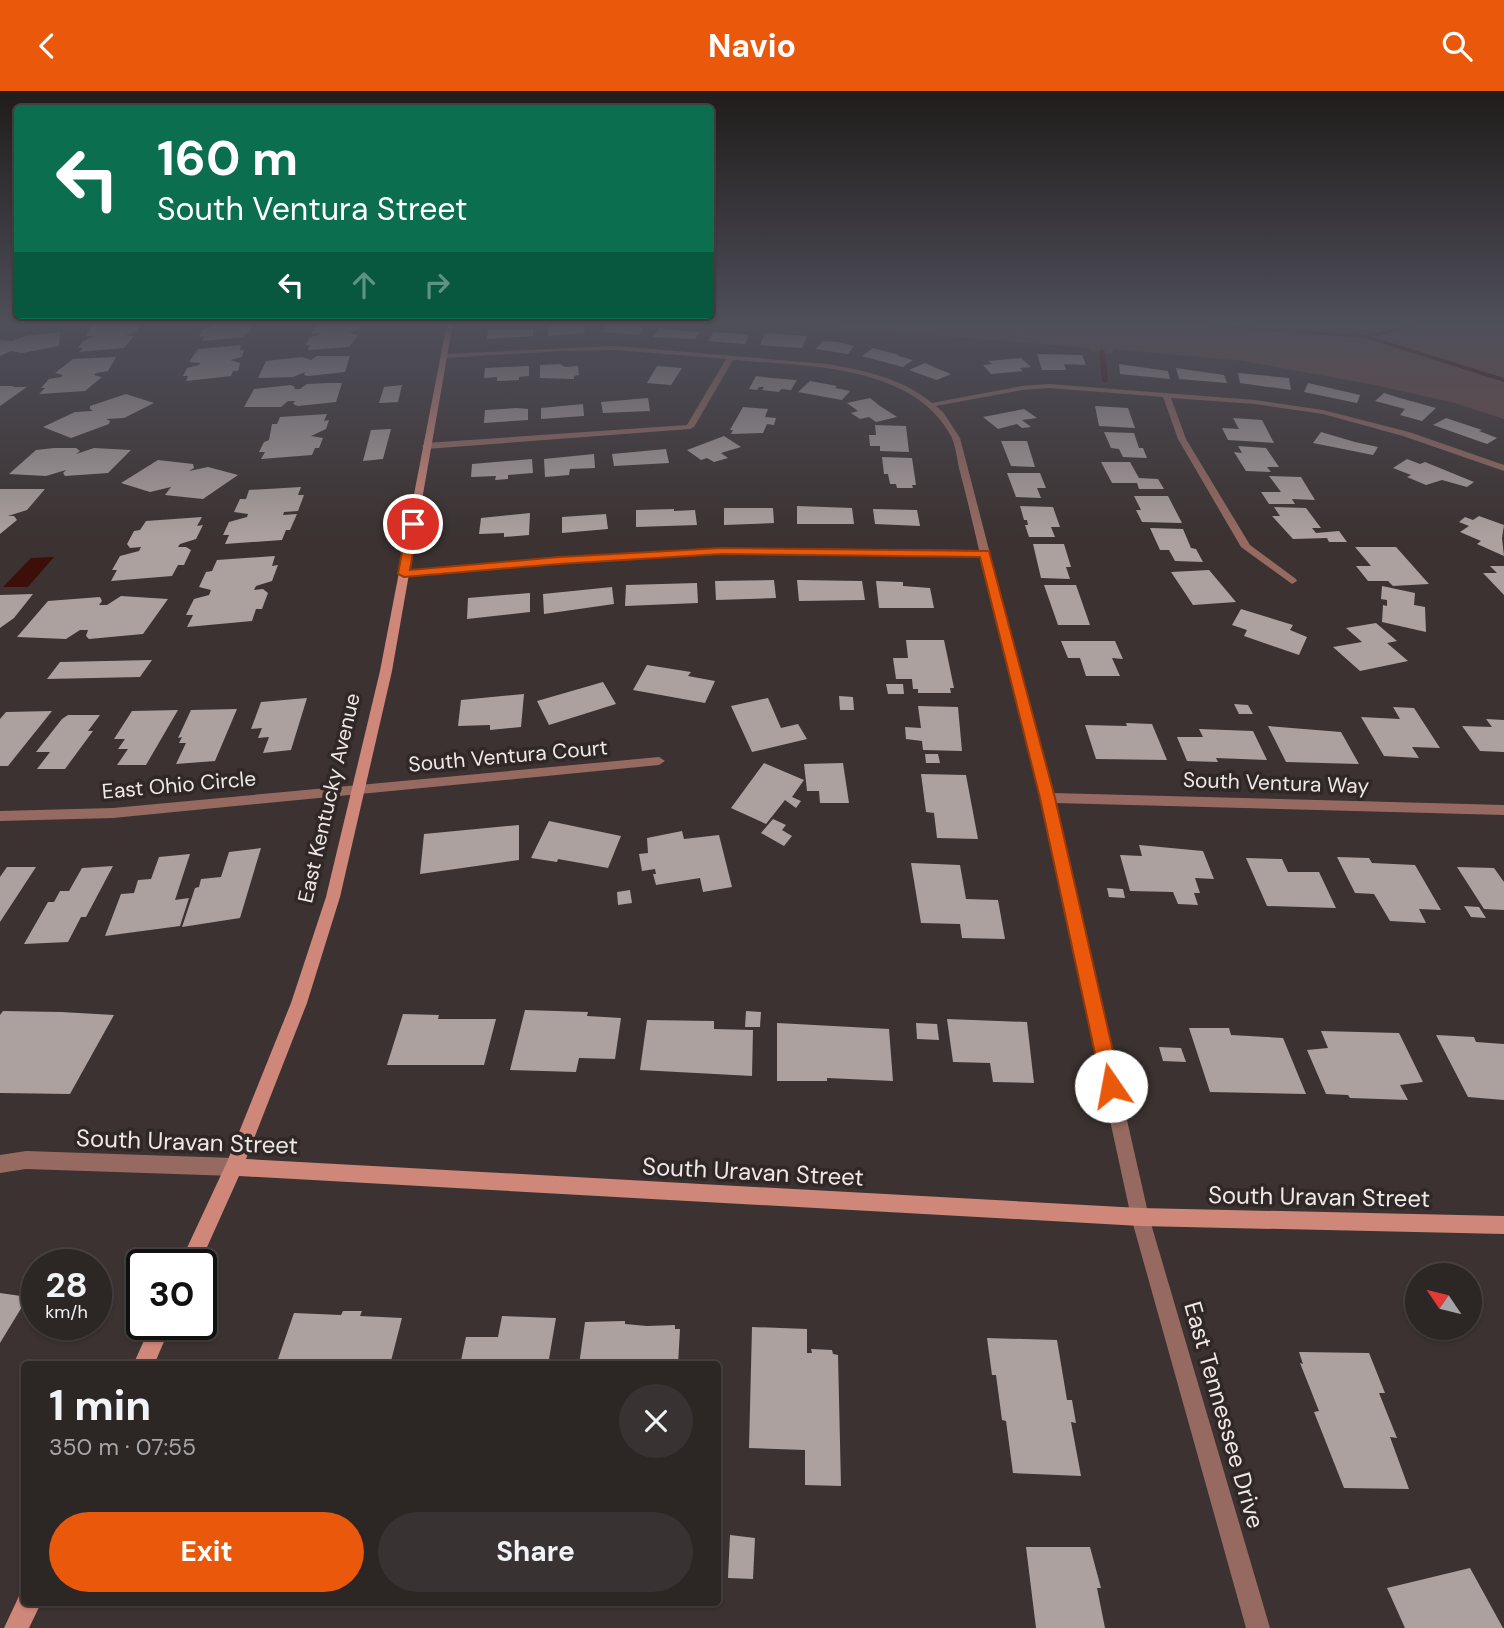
<!DOCTYPE html>
<meta charset="utf-8">
<style>
:root{--surface:#2c2625;--page:#383232;--text:#f1f3f6;--muted:#a6a5a7;--line:#484342;--accent:#ea580c}
body{margin:0;font-family:"DM Sans",sans-serif;background:var(--page);color:var(--text);height:100vh;display:flex;flex-direction:column;font-size:26px;white-space:nowrap}
*{box-sizing:border-box;margin:0}
p{font-size:23px;color:var(--muted)}
.icon{flex:none;width:38px;height:38px;fill:none;stroke:currentColor;stroke-width:2;stroke-linecap:round;stroke-linejoin:round}
.map{position:relative;flex:1;overflow:hidden}
.side{position:absolute;left:21px;top:1270px;width:700px;height:245px;display:flex;flex-direction:column;background:var(--surface);border-radius:7px;box-shadow:0 2px 5px #0004,0 0 0 2px var(--line)}
.side>*{flex:none}
.guide{position:absolute;left:14px;top:14px;width:700px;height:214px;border-radius:7px;box-shadow:0 2px 5px #0004,0 0 0 2px var(--line);background:#0b6e4f;color:#fff;overflow:hidden}
.needle{width:46px;rotate:305deg}
.fabs{position:absolute;left:1405px;top:1172px;display:grid;gap:14px}
.fabs a{display:grid;place-items:center;width:77px;height:77px;border-radius:50%;background:var(--surface);box-shadow:0 2px 5px #0004,0 0 0 2px var(--line);font-size:35px}
.speed{position:absolute;left:21px;top:1158px;display:flex;gap:14px;font-size:35px;font-weight:700;text-align:center}
.speed>*{display:grid;place-content:center;width:91px;height:91px;border-radius:50%;background:var(--surface);box-shadow:0 2px 5px #0004,0 0 0 2px var(--line);line-height:1}
.speed small{font-size:18px;font-weight:400}
.speed .limit{border:4px solid #111;border-radius:10px;background:#fff;color:#111}
.pin{position:absolute;display:grid;place-items:center;width:60px;height:60px;color:#fff;margin:-30px;border:4px solid #fff;border-radius:50%;box-shadow:0 2px 7px #0007}
.me{position:absolute;width:77px;margin:-38px;rotate:348deg;stroke-linejoin:round;filter:drop-shadow(0 0 5px #0008)}
.turn{display:flex;align-items:center;gap:24px;height:147px;padding:0 28px;font-size:32px}
.turn .icon{width:91px;height:91px;stroke-width:2.5}
.turn b{display:block;font-size:49px;line-height:60px}
.lanes{display:flex;align-items:center;height:66px;padding:0 28px;background:#0003;justify-content:center;gap:35px;direction:ltr}
.lanes .off{opacity:.35}
.round{display:grid;place-items:center;flex:none;width:74px;height:74px;border-radius:37px;background:var(--page)}
.summary{display:flex;align-items:center;justify-content:space-between;height:119px;padding:0 28px}
h1{font-size:42px;font-weight:700;line-height:52px}
.button{display:flex;gap:14px;margin-top:auto;padding:14px 28px}
.button a{flex:1;height:80px;border-radius:42px;background:var(--accent);color:#fff;font-size:28px;font-weight:700;line-height:80px;text-align:center}
.button a+a{background:var(--page);color:var(--text)}
header{display:flex;justify-content:space-between;align-items:center;height:91px;padding:0 28px;background:var(--accent);color:#fff;font-size:32px;font-weight:700}
.map>svg:first-child{display:block}
.green{fill:#684841}
.water{fill:#3c0f08}
.lines{fill:none;stroke-linecap:round;stroke-linejoin:round}
.stream{fill:#3c0f08;fill-rule:evenodd}
.building{fill:#aca19f}
.street{fill:#976a61;fill-rule:evenodd}
.secondary{fill:#ce8779;fill-rule:evenodd}
.route{fill:#ea580c;stroke:#983908;stroke-width:2}
.labels{text-anchor:middle;stroke-width:7;stroke-linejoin:round;paint-order:stroke}
.street-label{font-size:21px;fill:#eee8e7;stroke:#302827}
.near-street-label{font-size:24px;fill:#eee8e7;stroke:#302827}
</style>
<header><svg class="icon" aria-label="back" viewBox="0 0 24 24"><path d="M15 5l-7 7 7 7"/></svg>Navio<svg class="icon" aria-label="search" viewBox="0 0 24 24"><circle cx="10" cy="10" r="6"/><path d="M15 15l6 6"/></svg></header>
<div class="map">
<svg width="1504" height="1537" viewBox="0 0 1504 1537">
<rect width="100%" height="100%" fill="#3b3231"/>
<polygon class="green" points="793,232 1504,232 1504,328 1455,312 1375,294 1244,270 1114,258 1111,263 1091,260 1089,257"/>
<polygon class="water" points="54,466 28,496 3,496 31,467"/>
<g class="lines">
<g class="stream">
<polygon points="1164,232 1191,232 1368,244 1418,232 1427,232 1373,246 1504,287 1504,291 1365,247"/>
<polygon points="1102,258 1105,260 1108,290 1105,292 1102,290 1099,260"/>
</g>
</g>
<g class="building">
<polygon points="137,232 140,233 137,240 125,244 134,245 124,257 79,261 83,257 78,257 83,250 95,245 86,245 93,233"/>
<polygon points="200,232 241,232 251,235 250,241 245,242 244,246 202,250 204,245 199,246 202,239 214,235"/>
<polygon points="320,232 363,232 360,239 349,241 358,244 349,256 308,259 310,254 306,254 309,247 322,242 312,242"/>
<polygon points="607,233 635,235 644,236 639,244 602,241"/>
<polygon points="584,234 585,242 548,245 548,236"/>
<polygon points="660,237 676,239 700,241 695,248 653,246"/>
<polygon points="533,238 533,245 487,248 488,239"/>
<polygon points="60,241 59,255 22,262 11,260 0,265 0,249 13,250 25,245"/>
<polygon points="714,241 741,243 749,245 745,253 708,250"/>
<polygon points="765,242 807,245 802,257 760,254"/>
<polygon points="823,250 837,251 854,255 848,263 816,258"/>
<polygon points="241,254 240,259 244,259 242,266 230,269 240,272 238,280 233,280 231,285 186,290 188,285 183,285 187,277 199,274 200,272 189,271 198,258"/>
<polygon points="873,257 899,264 898,265 913,269 903,276 862,265"/>
<polygon points="1037,263 1082,264 1086,274 1064,273 1066,279 1042,279"/>
<polygon points="317,265 350,265 345,281 308,285 304,284 305,281 293,286 258,287 266,270 302,266 311,269"/>
<polygon points="116,266 108,280 96,282 94,284 102,286 85,300 39,303 45,297 41,297 49,288 61,286 63,284 55,282 73,268"/>
<polygon points="1021,267 1031,276 1020,277 1023,280 991,283 983,274 992,273 988,270"/>
<polygon points="925,272 936,277 951,283 937,289 909,279"/>
<polygon points="560,273 565,276 578,275 579,284 574,285 574,288 540,287 540,274"/>
<polygon points="1119,273 1168,280 1170,288 1120,283"/>
<polygon points="529,275 529,285 519,286 519,289 497,290 497,286 484,287 485,277"/>
<polygon points="657,275 682,277 671,294 647,292"/>
<polygon points="1176,277 1224,284 1227,292 1179,288"/>
<polygon points="1238,282 1289,287 1291,299 1240,292"/>
<polygon points="756,285 771,287 797,289 791,299 781,298 779,301 762,299 764,296 759,296 757,299 749,298"/>
<polygon points="810,290 837,295 835,297 850,300 842,309 798,301"/>
<polygon points="328,292 342,292 336,311 298,315 293,313 295,310 288,310 281,316 244,316 254,298 291,294 295,296 294,298 300,298 307,293"/>
<polygon points="1308,292 1360,304 1357,312 1304,301"/>
<polygon points="402,294 398,311 379,312 384,296"/>
<polygon points="0,295 14,295 12,296 27,296 0,315"/>
<polygon points="1384,302 1400,307 1436,317 1422,330 1400,324 1405,318 1375,310"/>
<polygon points="126,303 154,312 124,327 106,328 110,330 109,333 71,347 43,336 75,321 93,320 90,318 90,315"/>
<polygon points="648,307 650,320 603,322 601,311"/>
<polygon points="870,307 880,315 897,326 876,331 869,326 860,328 851,322 858,320 847,312"/>
<polygon points="583,313 584,325 541,328 541,317"/>
<polygon points="1095,315 1128,317 1135,337 1099,335"/>
<polygon points="743,316 768,318 765,326 776,327 774,334 767,333 763,342 731,343 733,339 730,339"/>
<polygon points="517,317 528,318 528,329 484,332 485,319"/>
<polygon points="1024,318 1037,327 1022,329 1031,336 1022,337 1017,333 998,338 983,326"/>
<polygon points="327,323 324,330 329,329 326,338 311,345 323,347 319,357 315,357 312,364 261,368 265,361 259,361 264,351 269,349 272,333 277,333 280,326"/>
<polygon points="1233,327 1262,329 1274,352 1228,349 1222,337 1239,338"/>
<polygon points="1446,327 1482,339 1479,340 1497,347 1487,353 1433,334"/>
<polygon points="875,334 906,335 909,361 880,360 880,355 870,355 869,344 876,344"/>
<polygon points="391,338 383,368 363,370 371,339"/>
<polygon points="1104,341 1134,342 1139,357 1143,357 1147,367 1123,366 1119,358 1111,357"/>
<polygon points="1321,341 1355,351 1378,356 1373,364 1313,352"/>
<polygon points="724,345 741,356 721,362 728,367 714,371 707,367 701,369 687,359"/>
<polygon points="1001,350 1027,350 1035,376 1011,375"/>
<polygon points="1238,355 1266,357 1279,376 1267,376 1271,381 1246,380 1234,361 1242,362"/>
<polygon points="54,357 76,357 80,360 76,363 94,357 131,359 108,382 65,385 63,382 66,379 46,385 9,383 36,359"/>
<polygon points="666,358 669,372 614,375 612,363"/>
<polygon points="594,363 595,377 570,378 569,384 545,386 544,368"/>
<polygon points="882,366 912,367 916,394 912,394 913,397 897,397 896,393 890,393 888,383 884,383"/>
<polygon points="532,368 533,382 508,384 508,388 495,389 496,385 471,386 472,373"/>
<polygon points="1407,368 1420,373 1425,371 1474,391 1467,396 1442,389 1426,394 1407,386 1411,384 1393,377"/>
<polygon points="158,369 193,373 194,377 189,380 208,376 238,384 203,408 165,404 171,396 150,401 121,392"/>
<polygon points="1101,371 1130,371 1139,387 1158,388 1164,398 1139,398 1137,392 1112,392"/>
<polygon points="1007,382 1040,382 1046,397 1037,397 1041,407 1016,406"/>
<polygon points="1269,385 1301,386 1315,409 1292,408 1295,413 1269,413 1261,401 1281,401"/>
<polygon points="301,396 298,404 304,404 298,420 284,421 283,424 297,423 290,439 286,439 282,449 225,453 229,444 223,444 229,431 247,426 248,423 234,421 240,408 246,408 249,399"/>
<polygon points="0,398 45,398 27,419 8,425 14,425 17,429 0,443"/>
<polygon points="1134,405 1168,405 1182,432 1142,431 1136,419 1141,419"/>
<polygon points="797,415 852,417 854,433 797,433"/>
<polygon points="1020,415 1053,416 1060,436 1051,436 1055,446 1029,446 1025,434 1028,434 1027,429 1024,429"/>
<polygon points="1274,416 1306,417 1321,437 1312,437 1316,442 1339,440 1347,451 1329,451 1327,447 1293,448 1272,425 1280,425"/>
<polygon points="724,417 773,417 774,432 724,434"/>
<polygon points="674,418 674,420 695,419 697,434 636,436 636,419"/>
<polygon points="873,418 917,419 920,435 875,433"/>
<polygon points="530,422 529,444 504,446 504,442 479,443 481,427"/>
<polygon points="606,423 608,438 562,442 562,426"/>
<polygon points="1479,425 1504,434 1502,447 1504,465 1477,453 1481,450 1460,441 1469,435 1459,431 1465,426 1473,429"/>
<polygon points="202,426 197,435 203,434 196,448 180,453 178,456 186,456 191,459 184,474 178,474 172,485 111,490 117,479 112,479 120,465 139,460 141,456 130,457 127,453 134,440 140,439 146,430"/>
<polygon points="1150,437 1183,438 1191,457 1196,458 1203,471 1175,470 1169,459 1160,459"/>
<polygon points="1033,453 1064,453 1071,476 1066,476 1070,488 1041,487"/>
<polygon points="1355,456 1396,456 1429,493 1393,495 1388,490 1368,490 1356,475 1371,475"/>
<polygon points="275,465 272,475 278,474 272,490 256,495 254,499 263,498 268,502 262,518 256,518 252,530 187,536 193,524 186,524 194,508 209,504 211,499 199,496 206,481 212,480 217,469"/>
<polygon points="1490,475 1504,475 1504,504 1483,482 1497,482"/>
<polygon points="1209,479 1236,511 1193,514 1171,481"/>
<polygon points="774,489 776,507 716,509 715,490"/>
<polygon points="797,489 862,490 865,509 799,510"/>
<polygon points="876,490 903,491 903,495 930,497 934,517 879,517"/>
<polygon points="697,492 698,512 625,515 626,494"/>
<polygon points="1044,494 1076,494 1090,534 1058,534"/>
<polygon points="1382,495 1415,502 1414,514 1425,516 1426,541 1382,531 1383,514 1387,515 1387,509 1381,508"/>
<polygon points="612,496 614,513 544,523 543,503"/>
<polygon points="530,502 530,521 467,528 468,507"/>
<polygon points="33,503 14,527 0,537 0,504"/>
<polygon points="121,505 168,508 143,543 89,548 86,545 88,539 80,539 66,548 17,546 48,510 100,506 102,510 99,514 107,514"/>
<polygon points="1241,518 1293,534 1290,539 1307,546 1299,564 1244,545 1247,539 1232,534"/>
<polygon points="1376,532 1397,550 1387,552 1408,570 1360,580 1333,556 1362,551 1346,537"/>
<polygon points="906,549 944,549 954,597 950,597 951,602 918,602 918,598 913,598 912,588 896,588 893,567 908,567"/>
<polygon points="1061,550 1115,550 1123,568 1112,567 1120,585 1086,585 1080,567 1068,567"/>
<polygon points="152,569 140,586 47,588 60,571"/>
<polygon points="647,574 691,581 688,585 715,590 705,612 633,599"/>
<polygon points="603,591 616,613 549,634 537,610"/>
<polygon points="886,593 903,593 904,603 888,603"/>
<polygon points="524,603 521,636 490,639 490,634 458,635 461,609"/>
<polygon points="839,605 853,606 854,619 840,619"/>
<polygon points="307,607 291,659 263,662 269,646 258,647 262,637 251,638 261,611"/>
<polygon points="768,607 781,637 798,633 807,648 752,661 731,615"/>
<polygon points="1234,613 1248,614 1253,623 1239,623"/>
<polygon points="918,615 958,616 962,660 923,659 922,650 906,648 905,636 921,637"/>
<polygon points="1393,616 1414,617 1440,657 1412,656 1419,667 1384,665 1361,626 1400,628"/>
<polygon points="237,618 215,670 176,673 186,652 179,652 182,646 178,647 191,619"/>
<polygon points="178,619 146,674 117,674 128,658 118,658 125,648 114,648 132,620"/>
<polygon points="52,620 8,675 0,675 0,628 6,621"/>
<polygon points="68,624 100,624 88,640 93,640 65,678 37,678 50,661 36,661 62,628"/>
<polygon points="1486,628 1504,629 1504,661 1480,660 1462,635 1492,636"/>
<polygon points="1126,632 1152,633 1167,669 1096,668 1085,634 1127,635"/>
<polygon points="1268,635 1341,641 1359,673 1286,671"/>
<polygon points="1199,638 1253,640 1267,669 1216,667 1218,671 1187,670 1177,646 1203,646"/>
<polygon points="925,663 938,663 940,672 926,672"/>
<polygon points="764,672 804,689 792,706 801,710 796,717 785,709 766,733 731,717"/>
<polygon points="843,672 849,712 820,712 819,700 807,700 804,673"/>
<polygon points="921,683 966,684 978,748 937,747 934,722 926,721"/>
<polygon points="773,728 786,734 782,739 792,745 784,755 761,742"/>
<polygon points="549,730 621,745 608,777 558,768 557,771 531,767"/>
<polygon points="519,734 519,769 420,783 424,743"/>
<polygon points="682,740 684,748 719,744 732,796 703,801 700,787 656,794 653,783 656,783 655,778 642,780 639,763 648,762 647,747"/>
<polygon points="1139,754 1203,760 1214,788 1195,787 1200,802 1194,802 1198,814 1178,813 1173,801 1130,800 1120,764 1142,765"/>
<polygon points="261,757 240,827 182,836 195,797 199,796 201,788 221,786 229,761"/>
<polygon points="190,763 175,809 189,807 180,835 105,845 121,803 134,802 138,789 151,788 159,766"/>
<polygon points="1337,766 1369,767 1372,772 1415,774 1441,819 1419,818 1426,832 1390,830 1374,803 1355,802"/>
<polygon points="1246,767 1282,768 1288,781 1319,781 1336,817 1267,815"/>
<polygon points="911,772 960,774 966,808 998,809 1005,848 962,847 960,833 921,832"/>
<polygon points="113,775 86,826 81,826 68,851 24,853 48,811 54,811 60,800 69,800 82,777"/>
<polygon points="7,776 36,776 0,831 0,786"/>
<polygon points="1457,776 1494,777 1504,791 1504,819 1484,818"/>
<polygon points="1107,797 1123,798 1125,807 1109,806"/>
<polygon points="630,799 632,812 618,814 617,801"/>
<polygon points="1464,815 1479,816 1486,827 1471,826"/>
<polygon points="525,919 588,921 587,925 621,927 615,968 579,967 576,981 510,979"/>
<polygon points="3,920 61,921 114,924 70,1003 0,1002 0,924"/>
<polygon points="746,920 761,921 760,936 745,936"/>
<polygon points="403,923 439,924 438,928 496,928 484,974 387,974"/>
<polygon points="947,928 1027,931 1034,992 993,991 990,972 953,971"/>
<polygon points="647,929 714,930 714,938 753,939 752,985 640,979"/>
<polygon points="777,932 889,938 893,990 827,987 827,990 777,990"/>
<polygon points="916,932 937,933 939,949 917,948"/>
<polygon points="1189,937 1229,937 1231,944 1283,947 1306,1003 1210,1001"/>
<polygon points="1321,940 1399,942 1423,991 1400,994 1408,1009 1350,1007 1348,1004 1326,1003 1307,959 1328,957"/>
<polygon points="1436,944 1474,946 1476,951 1504,953 1504,1009 1468,1006"/>
<polygon points="1159,956 1181,957 1186,971 1163,970"/>
<polygon points="0,1202 28,1206 0,1252"/>
<polygon points="343,1220 362,1220 360,1225 402,1227 390,1274 276,1274 294,1222 341,1224"/>
<polygon points="502,1225 556,1227 548,1274 460,1274 466,1246 498,1246"/>
<polygon points="625,1230 625,1233 647,1235 675,1234 675,1238 680,1238 678,1274 579,1274 585,1231"/>
<polygon points="752,1236 807,1238 807,1262 812,1262 811,1258 832,1259 833,1263 838,1264 841,1395 805,1394 805,1359 749,1357"/>
<polygon points="987,1247 1057,1249 1067,1309 1072,1309 1076,1332 1071,1331 1081,1385 1013,1382 1006,1330 1002,1329 996,1284 992,1284"/>
<polygon points="1299,1261 1369,1262 1385,1302 1379,1302 1397,1347 1390,1346 1409,1398 1344,1397 1314,1321 1319,1320 1300,1272 1303,1273"/>
<polygon points="730,1444 755,1447 753,1488 728,1487"/>
<polygon points="1026,1456 1090,1456 1101,1497 1097,1497 1105,1537 1036,1537"/>
<polygon points="1470,1477 1503,1537 1405,1537 1387,1497"/>
</g>
<g class="lines">
<g class="street">
<path d="M616 255 828 273C865 280 902 287 932 312L1022 295 1049 293 1255 309 1323 319 1409 341 1504 374V380L1403 345 1323 323 1255 313 1171 307 1186 348 1250 454 1296 488 1297 490 1292 493 1241 456 1178 348 1163 306 1049 297 1022 299 936 315 943 321 960 347 1052 702 1504 714V724L1055 712 1149 1126 1270 1537H1246L1131 1126 1040 707 981 465 722 463 559 472 404 486 399 483 404 480 559 466 722 457 979 459C973 433 967 407 960 381 957 369 956 355 951 345 913 273 803 275 733 269L694 336 690 338 426 358 422 355 426 352 687 334 726 268 616 259 561 260 445 267 441 265 445 263Z"/>
<polygon points="659,666 665,670 659,674 113,727 0,730 0,720 113,717"/>
<polygon points="26,1060 234,1067 240,1070 243,1076 240,1082 234,1085 26,1078 0,1082 0,1064"/>
</g>
<g class="secondary">
<polygon points="447,232 453,232 392,580 340,806 307,912 246,1068 1140,1117 1504,1125 1504,1143 1140,1135 239,1085 199,1174 179,1174 227,1071 291,912 326,806 380,580"/>
<polygon points="151,1234 171,1234 154,1274 133,1274"/>
<polygon points="24,1502 24,1512 41,1512 29,1537 4,1537 20,1503"/>
</g>
</g>
<linearGradient id="sky" x2="0" y2="1"><stop stop-color="#201c1b"/><stop offset="0.52" stop-color="#4f4f5a"/><stop offset="1" stop-color="#4f4f5a" stop-opacity="0"/></linearGradient>
<rect width="1504" height="447" fill="url(#sky)"/>
<polygon class="route" points="413,430 418,433 410,479 559,466 722,457 989,460 1055,707 1121,995 1118,1002 1111,1004 1104,1002 1102,995 1040,707 980,466 722,463 559,473 404,486 398,483 407,433"/>
<g class="labels">
<g class="street-label">
<text transform="translate(508 665) rotate(-5)" y="7">South Ventura Court</text>
<text transform="translate(1276 692) rotate(2)" y="7">South Ventura Way</text>
<text transform="translate(179 694) rotate(-5)" y="7">East Ohio Circle</text>
<text transform="translate(329 707) rotate(-77)" y="7">East Kentucky Avenue</text>
</g>
<g class="near-street-label">
<text transform="translate(187 1051) rotate(2)" y="8">South Uravan Street</text>
<text transform="translate(753 1081) rotate(3)" y="8">South Uravan Street</text>
<text transform="translate(1319 1106) rotate(1)" y="8">South Uravan Street</text>
<text transform="translate(1224 1324) rotate(74)" y="8">East Tennessee Drive</text>
</g>
</g>
</svg>
<div class="fabs">
<a><svg class="needle" viewBox="-14 -14 28 28"><path d="M0-13l5 13h-10z" fill="#e53935"/><path d="M0 13l5-13h-10z" fill="#a6a5a7"/></svg></a>
</div>
<div class="speed"><div>28<small>km/h</small></div><div class="limit">30</div></div>
<div class="pin" style="left:413px;top:433px;background:#d93025"><svg class="icon" aria-label="arrive" viewBox="0 0 24 24"><path d="M6 21V4h12l-3 4 3 4H6"/></svg></div>
<svg class="me" style="left:1111px;top:995px" viewBox="-20 -20 40 40"><circle r="19" fill="#fff"/><path d="M0-13L10 11 0 6-10 11z" fill="#ea580c"/></svg>
<div class="guide">
<div class="turn"><svg class="icon" aria-label="left" viewBox="0 0 24 24"><path d="M17 20v-9H6M10 6l-5 5 5 5"/></svg><div><b>160 m</b>South Ventura Street</div></div>
<div class="lanes"><svg class="icon" aria-label="left" viewBox="0 0 24 24"><path d="M17 20v-9H6M10 6l-5 5 5 5"/></svg><svg class="icon off" aria-label="ahead" viewBox="0 0 24 24"><path d="M12 20V5M6 11l6-6 6 6"/></svg><svg class="icon off" aria-label="right" viewBox="0 0 24 24"><path d="M7 20v-9h11M14 6l5 5-5 5"/></svg></div>
</div>
<section class="side">
<div class="summary"><div><h1>1 min</h1><p>350 m · 07:55</p></div><a class="round"><svg class="icon" aria-label="close" viewBox="0 0 24 24"><path d="M6 6l12 12M18 6L6 18"/></svg></a></div>
<div class="button"><a>Exit</a><a>Share</a></div>
</section>
</div>
